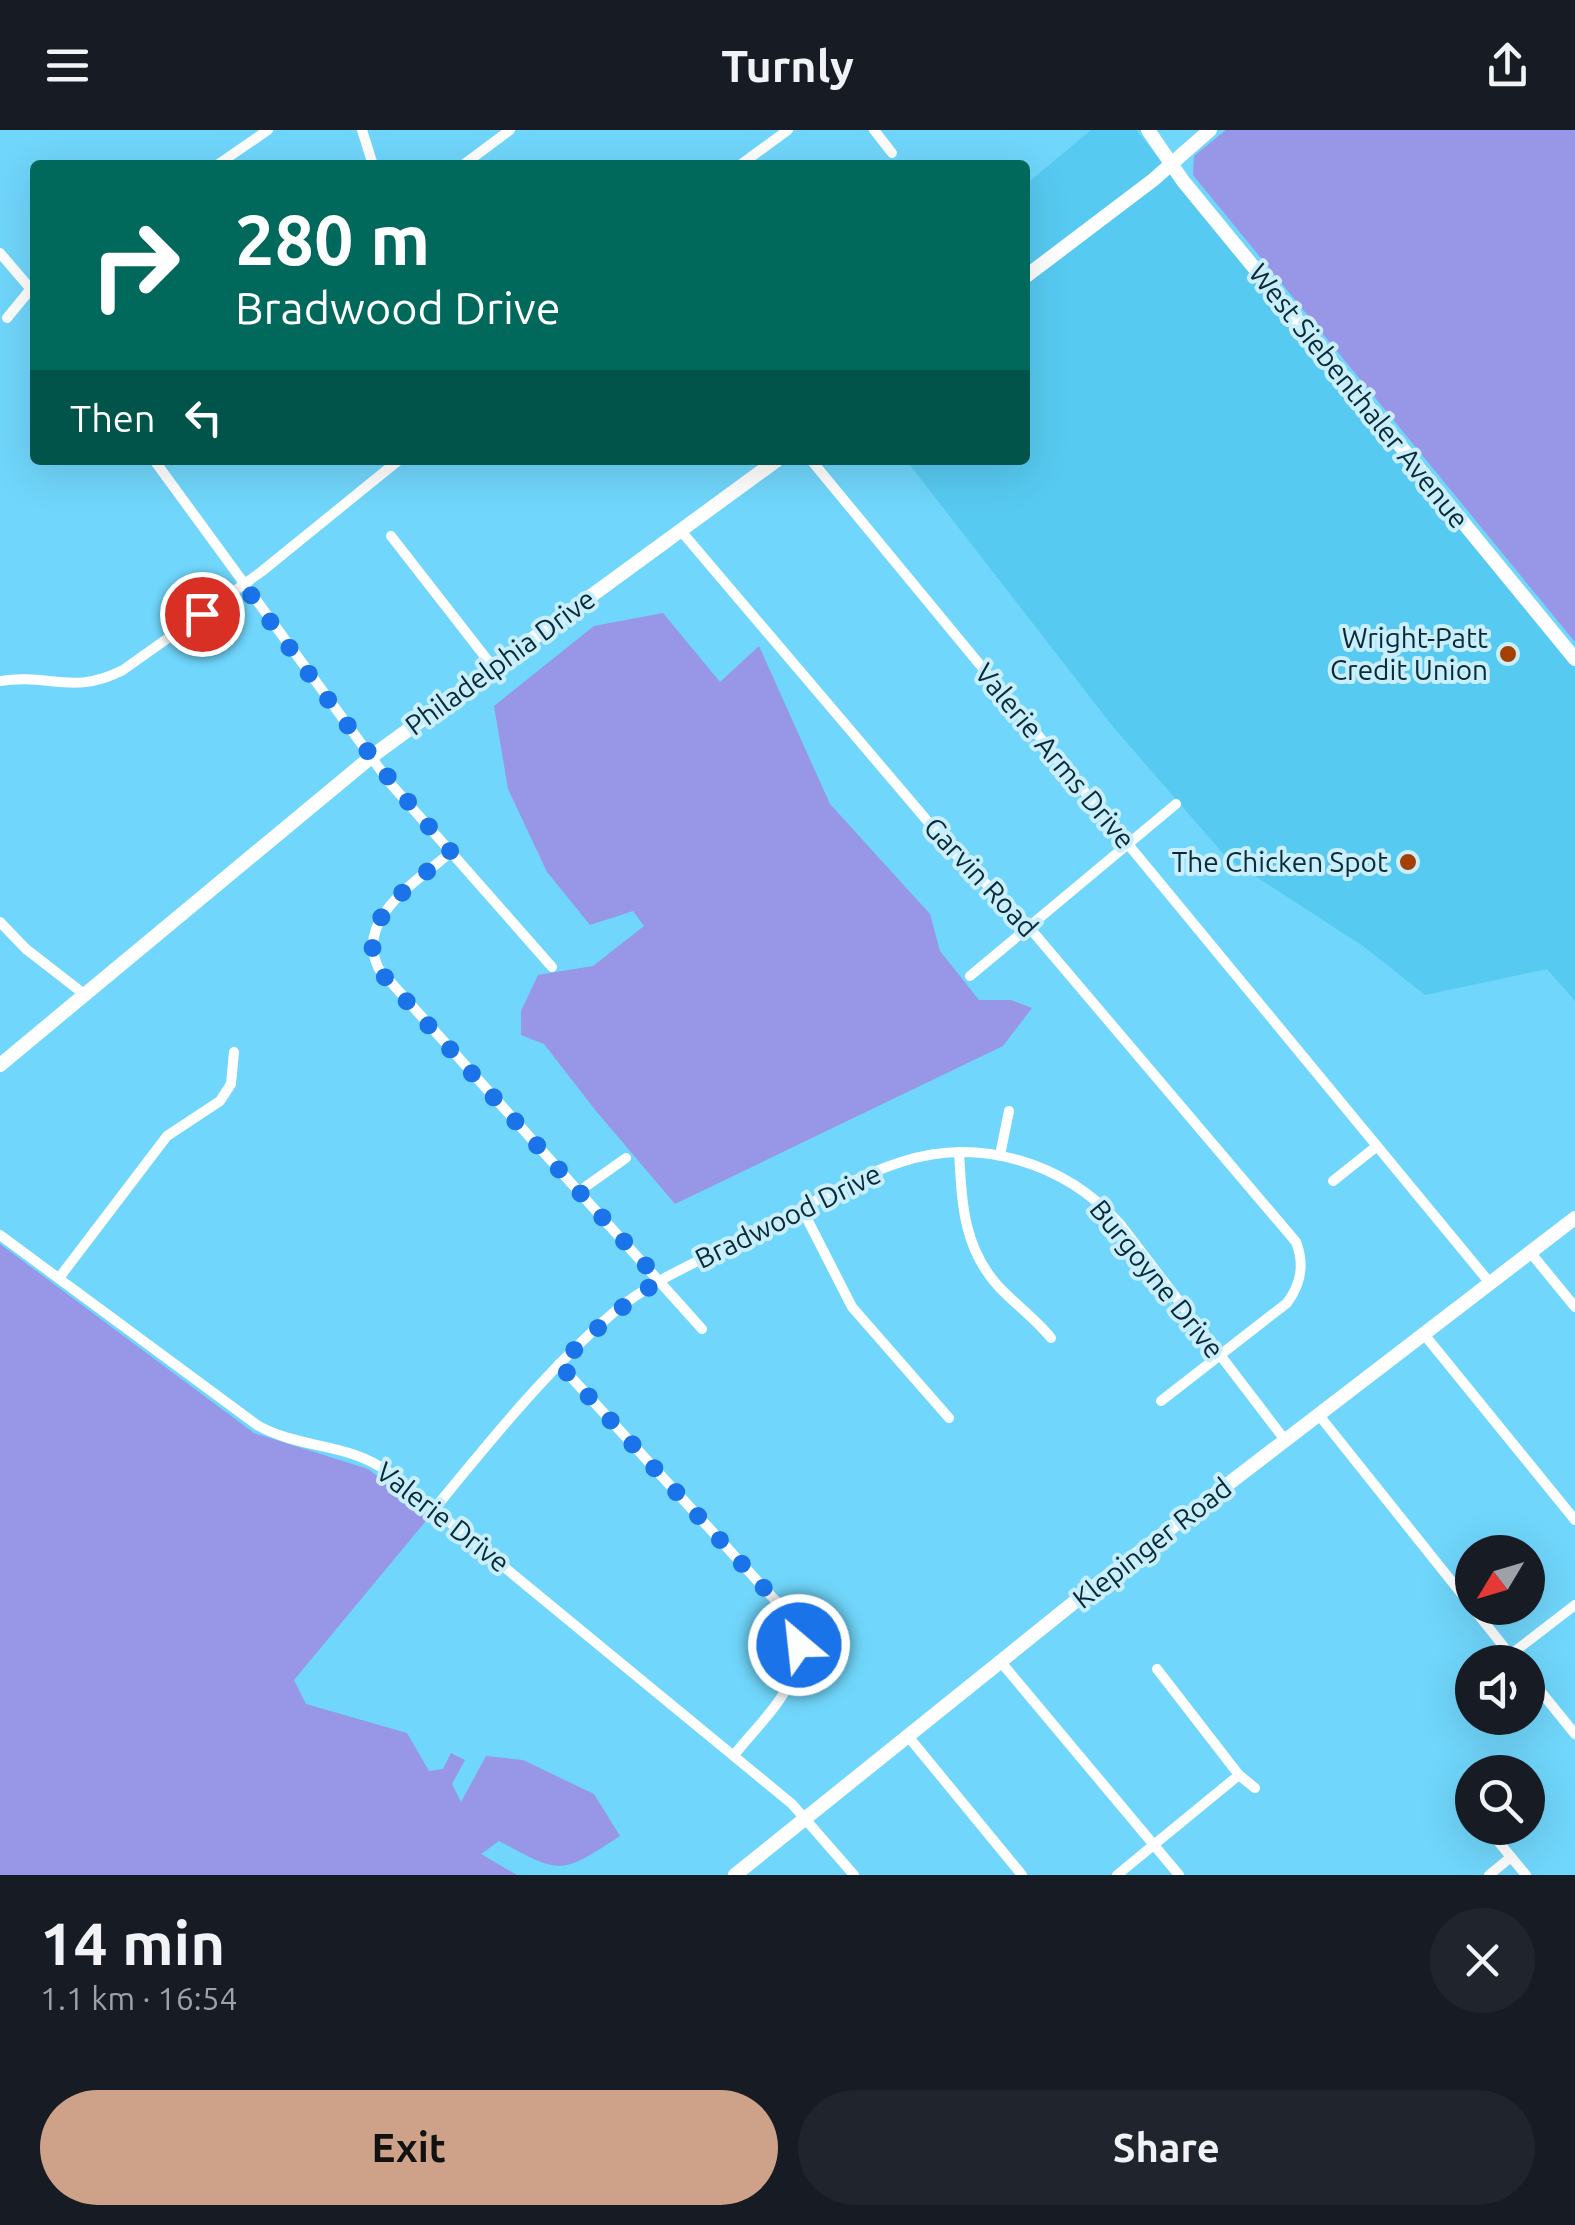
<!DOCTYPE html>
<meta charset="utf-8">
<style>
:root{--surface:#171b24;--page:#20242c;--text:#f1f3f6;--muted:#9ea1a6;--accent:#cea288}
body{margin:0;font-family:Ubuntu,sans-serif;background:var(--page);color:var(--text);height:100vh;display:flex;flex-direction:column;font-size:38px;white-space:nowrap}
*{box-sizing:border-box;margin:0}
p{font-size:32px;color:var(--muted)}
.icon{flex:none;width:55px;height:55px;fill:none;stroke:currentColor;stroke-width:2;stroke-linecap:round;stroke-linejoin:round}
.map{position:relative;height:1745px;overflow:hidden}
.side{display:flex;flex-direction:column;background:var(--surface);flex:1}
.side>*{flex:none}
.guide{position:absolute;left:30px;top:30px;width:1000px;height:305px;border-radius:10px;box-shadow:0 10px 40px #0002;background:#00695c;color:#fff;overflow:hidden}
.needle{width:65px;rotate:232deg}
.tools{position:absolute;left:1455px;top:1405px;display:grid;gap:20px}
.tools a{display:grid;place-items:center;width:90px;height:90px;border-radius:50%;background:var(--surface);box-shadow:0 10px 40px #0002;font-size:50px}
.pin{position:absolute;display:grid;place-items:center;width:85px;height:85px;color:#fff;margin:-42px;border:5px solid #fff;border-radius:50%;box-shadow:0 2px 10px #0007}
.me{position:absolute;width:110px;margin:-55px;rotate:332deg;stroke-linejoin:round;filter:drop-shadow(0 0 8px #0008)}
.turn{display:flex;align-items:center;gap:35px;height:210px;padding:0 40px;font-size:45px}
.turn .icon{width:130px;height:130px;stroke-width:2.5}
.turn b{display:block;font-size:70px;line-height:85px}
.then{display:flex;align-items:center;height:95px;padding:0 40px;background:#0003;gap:20px;font-size:38px}
.round{display:grid;place-items:center;flex:none;width:105px;height:105px;border-radius:52px;background:var(--page)}
.headline{display:flex;align-items:center;justify-content:space-between;height:170px;padding:0 40px}
h1{font-size:60px;font-weight:700;line-height:75px}
.action{display:flex;gap:20px;margin-top:auto;padding:20px 40px}
.action a{flex:1;height:115px;border-radius:60px;background:var(--accent);color:#111;font-size:40px;font-weight:700;line-height:115px;text-align:center}
.action a+a{background:var(--page);color:var(--text)}
header{display:flex;justify-content:space-between;align-items:center;height:130px;padding:0 40px;background:var(--surface);font-size:45px;font-weight:700}
.map>svg:first-child{display:block}
.built{fill:#57caf1}
.green{fill:#9896e7}
.lines{fill:none;stroke-linecap:round;stroke-linejoin:round}
.street{stroke:#fff;stroke-width:10}
.secondary{stroke:#fff;stroke-width:14}
.route{stroke:#1a73e8;stroke-width:18;stroke-dasharray:0 32.4}
.poi-dot{fill:#a34002;stroke:#c9eefd;stroke-width:4}
.labels{text-anchor:middle;stroke-width:8;stroke-linejoin:round;paint-order:stroke}
.street-label{font-size:28px;fill:#092b36;stroke:#c9eefd}
.poi-label{font-size:28px;fill:#092b36;stroke:#c9eefd;text-anchor:end}
</style>
<header><svg class="icon" aria-label="menu" viewBox="0 0 24 24"><path d="M4 6h16M4 12h16M4 18h16"/></svg>Turnly<svg class="icon" aria-label="share" viewBox="0 0 24 24"><path d="M12 15V3M7 8l5-5 5 5M5 13v7h14v-7"/></svg></header>
<div class="map">
<svg width="1575" height="1745" viewBox="0 0 1575 1745">
<rect width="100%" height="100%" fill="#70d6fb"/>
<polygon class="built" points="1091,0 1136,0 1575,538 1575,871 1547,839 1425,865 1363,816 1227,728 1114,598 906,330 1025,330 1025,55"/>
<g class="green">
<polygon points="1226,0 1575,0 1575,512 1193,45 1194,26"/>
<polygon points="663,483 720,552 759,516 830,674 930,784 940,821 979,870 1011,870 1032,878 1003,916 675,1074 596,981 544,914 521,905 521,881 538,845 593,836 644,796 633,781 590,795 547,742 508,659 494,576 594,496"/>
<path d="M0 1114 254 1303 368 1339 430 1386 294 1550 306 1574 407 1603 429 1641 443 1639 451 1623 465 1630 452 1654 461 1672 486 1626 523 1630 594 1664 620 1706C560 1745 562 1745 499 1711L481 1724 517 1745H0Z"/>
</g>
<g class="lines">
<g class="street">
<polyline points="362,0 373,35"/>
<polyline points="874,0 892,23"/>
<polyline points="217,35 268,0"/>
<polyline points="463,35 510,0"/>
<polyline points="740,35 788,0"/>
<polyline points="0,123 35,164"/>
<polyline points="7,188 34,155"/>
<polyline points="154,330 390,653 552,837"/>
<polyline points="811,330 1490,1153"/>
<path d="M681 401 964 734 1011 776 1296 1112C1305 1135 1301 1154 1287 1173L1161 1271"/>
<polyline points="391,406 493,537"/>
<path d="M0 551C49 543 73 566 123 540L261 442 399 330"/>
<path d="M451 722C418 751 353 788 379 839L702 1199"/>
<polyline points="0,792 26,819 84,864"/>
<polyline points="970,846 1176,674"/>
<path d="M959 1022C962 1073 963 1118 999 1157 1016 1175 1036 1189 1051 1208"/>
<polyline points="1000,1025 1009,981"/>
<polyline points="1333,1051 1377,1016"/>
<polyline points="578,1062 626,1028"/>
<polyline points="802,1079 852,1177 949,1288"/>
<path d="M0 1105 257 1295C301 1320 346 1311 390 1343L792 1674 854 1745"/>
<polyline points="1530,1122 1575,1177"/>
<polyline points="59,1148 167,1006 220,971 231,954 234,922"/>
<polyline points="1423,1203 1575,1390"/>
<path d="M559 1234 785 1481C822 1540 769 1581 734 1625"/>
<polyline points="1318,1284 1516,1532"/>
<path d="M435 1378C491 1310 546 1241 613 1183 656 1147 708 1127 758 1102 804 1078 851 1048 901 1032 980 1006 1065 1033 1120 1094L1285 1310"/>
<polyline points="1510,1525 1575,1475"/>
<polyline points="1000,1531 1179,1745"/>
<polyline points="1157,1539 1239,1645 1255,1658"/>
<polyline points="1528,1546 1575,1604"/>
<polyline points="907,1605 1022,1745"/>
<polyline points="1487,1698 1526,1745"/>
<polyline points="1117,1745 1239,1645"/>
<polyline points="1489,1745 1511,1727"/>
</g>
<g class="secondary">
<polyline points="1148,0 1183,51 1575,529"/>
<polyline points="1025,147 1153,50 1210,0"/>
<polyline points="0,935 371,627 777,330"/>
<polyline points="735,1745 1077,1470 1575,1088"/>
</g>
</g>
<g class="lines">
<path class="route" d="M202 484 243 454C310 546 376 637 451 722 417 752 347 792 382 844L659 1150 612 1185 559 1234 785 1481 796 1500 799 1515"/>
</g>
<g class="poi-dot">
<circle cx="1508" cy="524" r="10"/>
<circle cx="1408" cy="732" r="10"/>
</g>
<g class="labels">
<g class="street-label">
<text transform="translate(1359 266) rotate(51)" y="10">West Siebenthaler Avenue</text>
<text transform="translate(500 532) rotate(-36)" y="10">Philadelphia Drive</text>
<text transform="translate(1055 626) rotate(50)" y="10">Valerie Arms Drive</text>
<text transform="translate(981 747) rotate(47)" y="10">Garvin Road</text>
<text transform="translate(788 1086) rotate(-26)" y="10">Bradwood Drive</text>
<text transform="translate(1157 1149) rotate(51)" y="10">Burgoyne Drive</text>
<text transform="translate(443 1387) rotate(38)" y="10">Valerie Drive</text>
<text transform="translate(1152 1413) rotate(-38)" y="10">Klepinger Road</text>
</g>
<g class="poi-label">
<text x="1488" y="518">Wright-Patt<tspan x="1488" dy="32">Credit Union</tspan></text>
<text x="1388" y="742">The Chicken Spot</text>
</g>
</g>
</svg>
<div class="tools">
<a><svg class="needle" viewBox="-14 -14 28 28"><path d="M0-13l5 13h-10z" fill="#e53935"/><path d="M0 13l5-13h-10z" fill="#9ea1a6"/></svg></a>
<a><svg class="icon" aria-label="sound" viewBox="0 0 24 24"><path d="M4 9h4l5-4v14l-5-4H4zM17 9q2 3 0 6"/></svg></a>
<a><svg class="icon" aria-label="search" viewBox="0 0 24 24"><circle cx="10" cy="10" r="6"/><path d="M15 15l6 6"/></svg></a>
</div>
<div class="pin" style="left:202px;top:484px;background:#d93025"><svg class="icon" aria-label="arrive" viewBox="0 0 24 24"><path d="M6 21V4h12l-3 4 3 4H6"/></svg></div>
<svg class="me" style="left:799px;top:1515px" viewBox="-20 -20 40 40"><circle r="17" fill="#1a73e8" stroke="#fff" stroke-width="3"/><path d="M0-11L8 9 0 5-8 9z" fill="#fff"/></svg>
<div class="guide">
<div class="turn"><svg class="icon" aria-label="right" viewBox="0 0 24 24"><path d="M7 20v-9h11M14 6l5 5-5 5"/></svg><div><b>280 m</b>Bradwood Drive</div></div>
<div class="then">Then<svg class="icon" aria-label="left" viewBox="0 0 24 24"><path d="M17 20v-9H6M10 6l-5 5 5 5"/></svg></div>
</div>
</div>
<section class="side">
<div class="headline"><div><h1>14 min</h1><p>1.1 km · 16:54</p></div><a class="round"><svg class="icon" aria-label="close" viewBox="0 0 24 24"><path d="M6 6l12 12M18 6L6 18"/></svg></a></div>
<div class="action"><a>Exit</a><a>Share</a></div>
</section>
